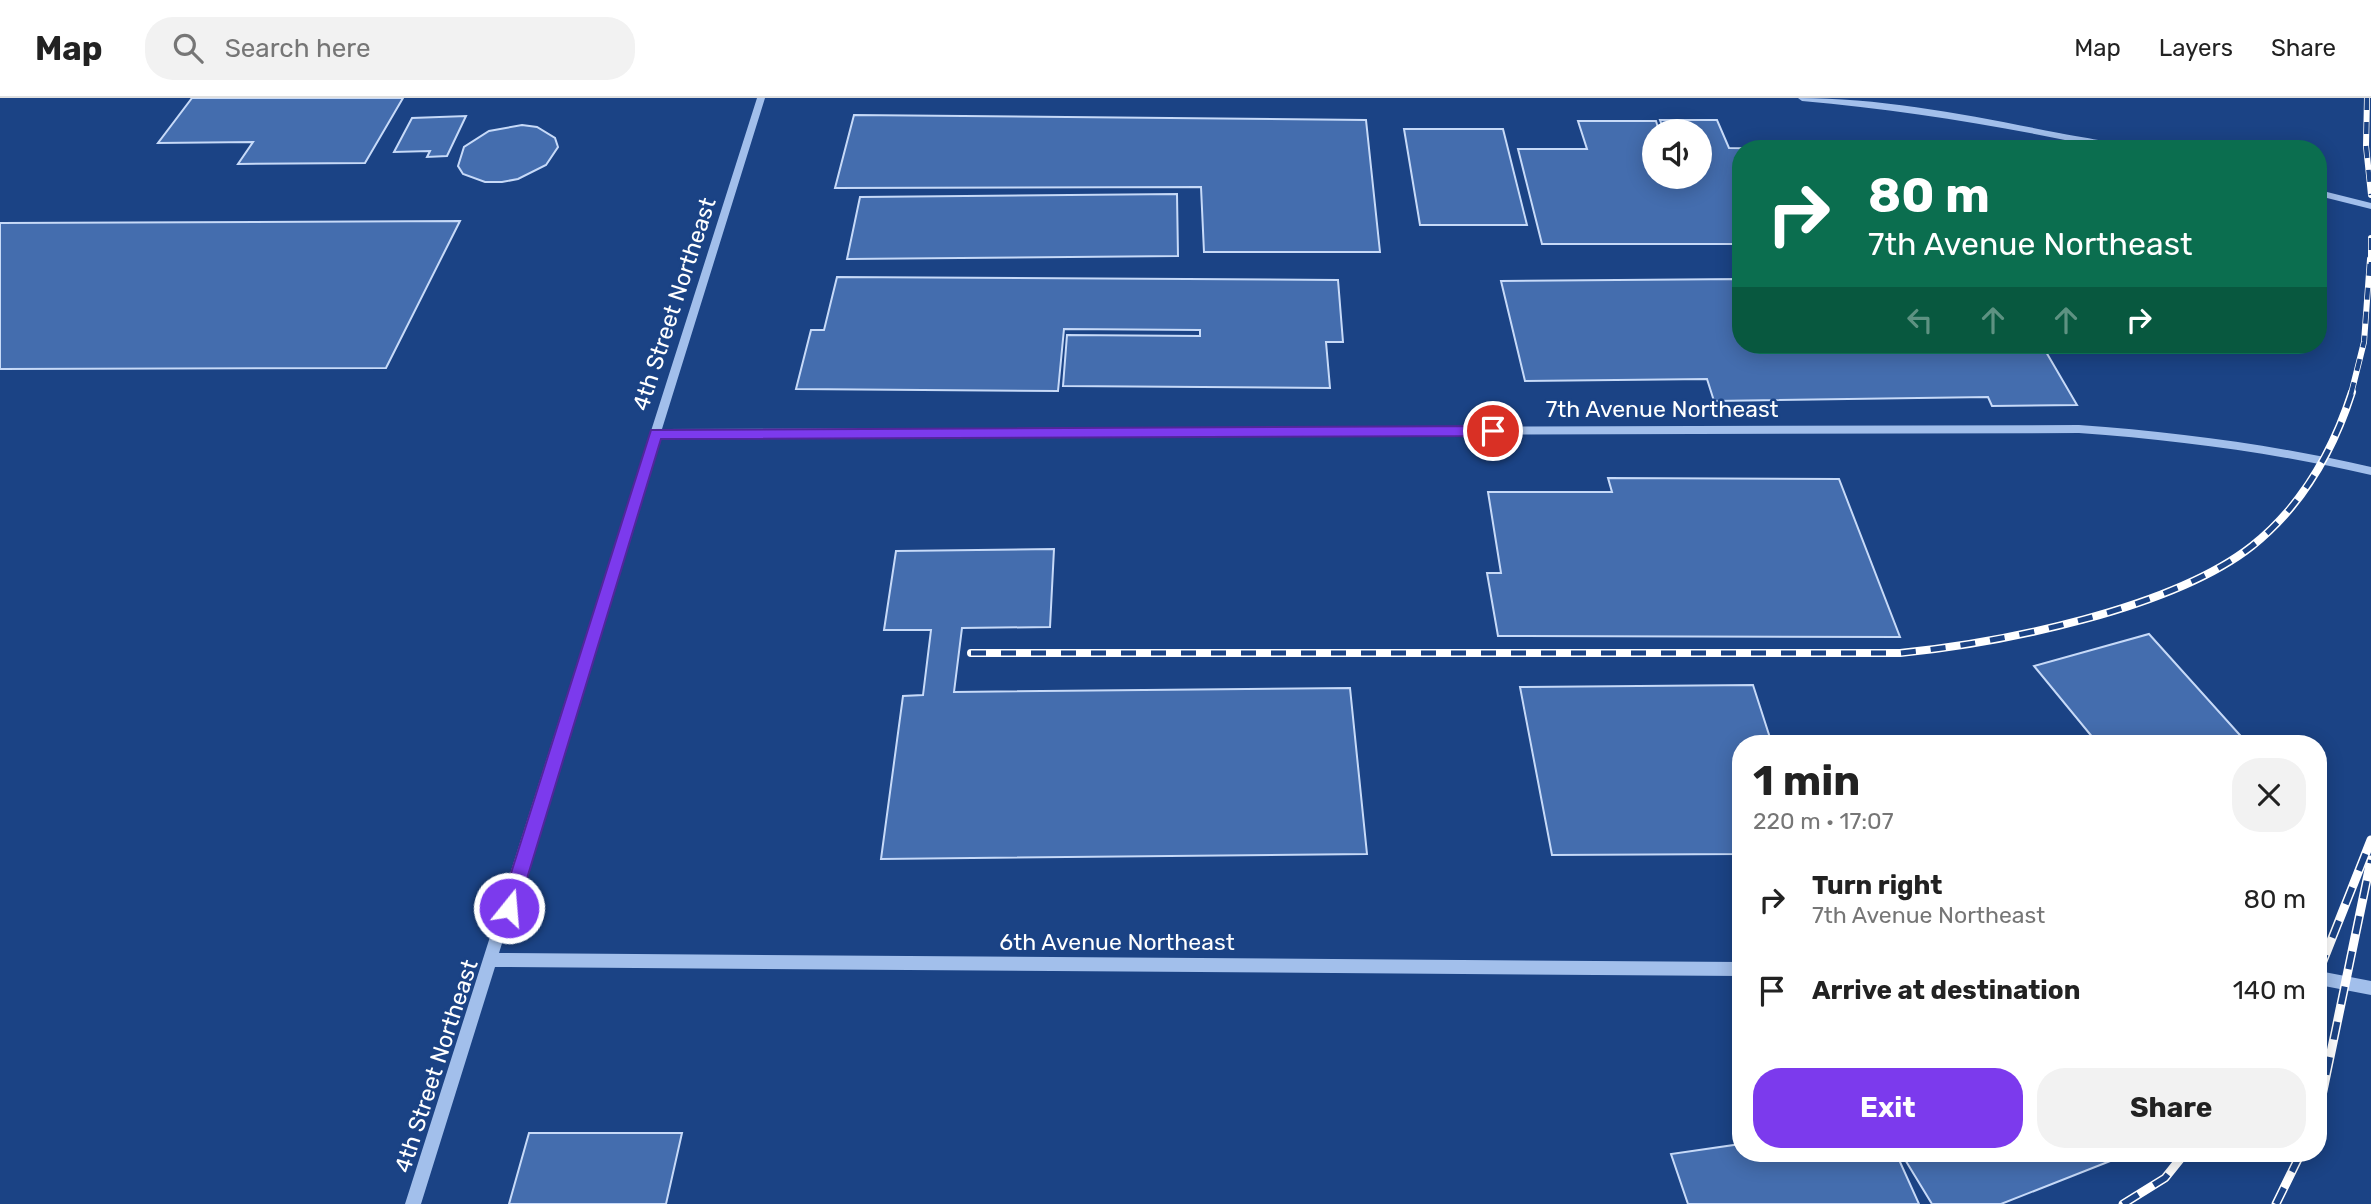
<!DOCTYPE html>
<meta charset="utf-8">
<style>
:root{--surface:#fff;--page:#f2f2f2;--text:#222;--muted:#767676;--line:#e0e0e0;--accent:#7c3aed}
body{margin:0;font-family:Rubik,sans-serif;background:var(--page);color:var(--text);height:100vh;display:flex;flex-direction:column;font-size:26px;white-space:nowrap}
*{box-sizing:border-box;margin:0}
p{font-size:23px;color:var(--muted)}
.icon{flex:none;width:38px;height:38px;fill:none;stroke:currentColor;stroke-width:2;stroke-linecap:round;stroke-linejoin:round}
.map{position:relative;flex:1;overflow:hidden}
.side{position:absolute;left:1732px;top:637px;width:595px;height:427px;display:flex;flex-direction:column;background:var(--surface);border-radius:28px;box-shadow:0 4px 18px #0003}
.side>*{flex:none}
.guide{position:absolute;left:1732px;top:42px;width:595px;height:214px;border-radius:28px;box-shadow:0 4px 18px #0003;background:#0b6e4f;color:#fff;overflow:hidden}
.tools{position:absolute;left:1642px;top:21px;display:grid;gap:14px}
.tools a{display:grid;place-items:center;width:70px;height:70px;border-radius:50%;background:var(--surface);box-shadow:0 4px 18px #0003;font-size:35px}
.pin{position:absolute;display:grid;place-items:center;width:60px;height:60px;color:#fff;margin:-30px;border:4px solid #fff;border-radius:50%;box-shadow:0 2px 7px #0007}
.me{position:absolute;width:77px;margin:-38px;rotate:17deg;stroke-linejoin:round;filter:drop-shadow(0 0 5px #0008)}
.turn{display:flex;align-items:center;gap:24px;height:147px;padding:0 21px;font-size:32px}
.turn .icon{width:91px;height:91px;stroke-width:2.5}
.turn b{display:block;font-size:49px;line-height:60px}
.lanes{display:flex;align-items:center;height:66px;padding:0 21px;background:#0003;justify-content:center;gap:35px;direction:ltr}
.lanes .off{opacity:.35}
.round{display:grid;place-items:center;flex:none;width:74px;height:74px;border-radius:28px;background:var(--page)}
.head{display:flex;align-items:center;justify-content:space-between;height:119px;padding:0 21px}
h1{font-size:42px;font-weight:700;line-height:52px}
.primary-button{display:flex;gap:14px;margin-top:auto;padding:14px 21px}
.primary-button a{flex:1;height:80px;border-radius:28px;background:var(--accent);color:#fff;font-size:28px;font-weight:700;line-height:80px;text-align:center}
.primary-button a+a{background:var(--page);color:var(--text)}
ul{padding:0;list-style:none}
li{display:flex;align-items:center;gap:21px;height:91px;padding:0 21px}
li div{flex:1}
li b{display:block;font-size:26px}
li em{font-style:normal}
header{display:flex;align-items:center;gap:42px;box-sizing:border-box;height:98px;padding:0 35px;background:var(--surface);border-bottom:2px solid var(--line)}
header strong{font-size:33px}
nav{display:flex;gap:38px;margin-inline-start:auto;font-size:24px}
.search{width:490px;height:63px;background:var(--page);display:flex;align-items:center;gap:18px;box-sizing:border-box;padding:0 24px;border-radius:28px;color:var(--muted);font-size:26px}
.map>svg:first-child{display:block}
.building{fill:#446dae;stroke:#c7daf8;stroke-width:2}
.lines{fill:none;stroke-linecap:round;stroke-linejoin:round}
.minor{fill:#a2bfeb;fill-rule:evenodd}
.rail-far2-casing{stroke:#fff;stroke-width:6}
.rail-far1-casing{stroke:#fff;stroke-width:8}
.rail-casing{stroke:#fff;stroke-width:9}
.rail-far2{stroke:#1b4385;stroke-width:4.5;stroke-dasharray:12;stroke-linecap:butt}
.rail-far1{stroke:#1b4385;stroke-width:5;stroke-dasharray:15;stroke-linecap:butt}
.rail{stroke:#1b4385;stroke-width:6;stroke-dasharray:18;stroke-linecap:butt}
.route{fill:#7c3aed;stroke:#51269a;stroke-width:2}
.labels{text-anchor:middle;stroke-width:5;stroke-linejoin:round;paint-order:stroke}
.street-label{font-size:23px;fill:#fff;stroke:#1b4385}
</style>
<header>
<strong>Map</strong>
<div class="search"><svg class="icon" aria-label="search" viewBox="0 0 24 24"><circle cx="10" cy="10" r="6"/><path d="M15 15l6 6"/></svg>Search here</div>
<nav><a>Map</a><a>Layers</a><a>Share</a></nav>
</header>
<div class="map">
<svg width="2371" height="1106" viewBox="0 0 2371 1106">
<rect width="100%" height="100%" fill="#1b4385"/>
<g class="building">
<polygon points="192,0 403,0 365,65 238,66 253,44 158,45"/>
<polygon points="854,17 1366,22 1380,154 1204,154 1201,89 835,90"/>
<polygon points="466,18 447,58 427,59 430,53 394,54 412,20"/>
<polygon points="1660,22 1717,22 1729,50 1840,51 1741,51 1741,146 1542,146 1518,51 1587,51 1578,23 1656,23 1659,33 1654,33 1654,79 1699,79 1699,33 1664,33"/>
<polygon points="522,27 537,29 555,40 558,49 546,67 518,81 502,84 485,84 463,76 458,68 464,49 489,33"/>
<polygon points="1404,31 1503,31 1527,127 1420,127"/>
<polygon points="1850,50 2105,50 2106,51 1850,51"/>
<polygon points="1177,96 1178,158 847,161 860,99"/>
<polygon points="460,123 386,270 0,271 0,125"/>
<polygon points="837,179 1338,182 1343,244 1326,244 1330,290 1063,288 1067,237 1200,238 1200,232 1064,231 1058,293 796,291 811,232 824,232"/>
<polygon points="1741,181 1741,247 2042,247 2077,307 1992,308 1988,299 1714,303 1707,281 1525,283 1501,183"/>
<polygon points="1608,380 1839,381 1900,539 1498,538 1487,475 1501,475 1488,394 1612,394"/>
<polygon points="1054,451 1050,529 962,530 954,594 1350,590 1367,756 881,761 903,598 923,597 931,532 884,532 896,453"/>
<polygon points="2149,536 2248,646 2098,646 2034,568"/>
<polygon points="1753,587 1772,646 1741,646 1741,756 1552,757 1520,589"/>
<polygon points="529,1035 682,1035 666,1106 509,1106"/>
<polygon points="1741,1046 1741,1055 1896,1055 1919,1106 1688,1106 1671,1056"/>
<polygon points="1901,1055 2121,1055 2123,1058 2001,1106 1932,1106"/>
</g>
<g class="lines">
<g class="minor">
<path d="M757 0H765L662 331 2079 327C2178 334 2275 347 2371 369V377C2275 355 2178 342 2079 335L660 339 499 855 1741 864V878L495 869 421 1106H405Z"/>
<path d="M1798 0C1885 0 1973 18 2059 35 2078 39 2110 42 2126 51H2108C2007 29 1905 12 1802 3Z"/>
<polygon points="2319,92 2371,105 2371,111 2319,98"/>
<polygon points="2319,873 2371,883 2371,897 2319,887"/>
</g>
<g class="rail-far2-casing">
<g id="rail-far2">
<polyline points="2367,0 2366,48 2371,97"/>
<polyline points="2371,140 2371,167"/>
<polyline points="2351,296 2364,244 2370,161"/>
</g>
</g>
<g class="rail-far1-casing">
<path id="rail-far1" d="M971 555H1900C2001 545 2172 511 2252 448 2301 409 2333 353 2352 294"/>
</g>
<g class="rail-casing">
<g id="rail">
<polyline points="2319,873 2371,742"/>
<polyline points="2319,1012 2371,762"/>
<polyline points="2123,1106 2165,1080 2185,1055"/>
<polyline points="2276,1106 2301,1055"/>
</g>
</g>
<use href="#rail-far2" class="rail-far2"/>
<use href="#rail-far1" class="rail-far1"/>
<use href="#rail" class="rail"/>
</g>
<polygon class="route" points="1493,328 1500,333 1493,338 661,341 518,810 515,816 509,818 502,816 500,810 651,332"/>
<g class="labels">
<g class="street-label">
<text transform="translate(674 206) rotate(-72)" y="8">4th Street Northeast</text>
<text x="1662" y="319">7th Avenue Northeast</text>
<text x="1117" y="852">6th Avenue Northeast</text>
<text transform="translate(436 968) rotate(-72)" y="8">4th Street Northeast</text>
</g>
</g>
</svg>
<div class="tools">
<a><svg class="icon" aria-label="sound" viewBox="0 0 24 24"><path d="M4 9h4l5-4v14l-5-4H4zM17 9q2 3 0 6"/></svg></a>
</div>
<div class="pin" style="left:1493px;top:333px;background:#d93025"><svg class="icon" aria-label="arrive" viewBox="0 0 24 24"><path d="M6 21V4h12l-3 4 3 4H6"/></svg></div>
<svg class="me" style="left:509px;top:810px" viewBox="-20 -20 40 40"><circle r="17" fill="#7c3aed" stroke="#fff" stroke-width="3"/><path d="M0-11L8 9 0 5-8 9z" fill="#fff"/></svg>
<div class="guide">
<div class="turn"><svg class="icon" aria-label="right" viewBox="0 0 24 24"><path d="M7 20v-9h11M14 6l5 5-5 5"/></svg><div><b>80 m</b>7th Avenue Northeast</div></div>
<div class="lanes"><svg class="icon off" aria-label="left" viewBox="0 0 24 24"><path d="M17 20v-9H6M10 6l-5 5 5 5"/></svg><svg class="icon off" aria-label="ahead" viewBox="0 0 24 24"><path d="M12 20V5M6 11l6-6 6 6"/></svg><svg class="icon off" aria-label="ahead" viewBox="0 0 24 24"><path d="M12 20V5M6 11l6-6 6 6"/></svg><svg class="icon" aria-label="right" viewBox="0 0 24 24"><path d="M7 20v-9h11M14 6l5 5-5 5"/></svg></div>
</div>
<section class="side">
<div class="head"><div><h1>1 min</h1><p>220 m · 17:07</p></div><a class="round"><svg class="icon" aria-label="close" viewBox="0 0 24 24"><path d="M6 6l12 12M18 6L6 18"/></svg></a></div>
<ul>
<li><svg class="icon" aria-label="right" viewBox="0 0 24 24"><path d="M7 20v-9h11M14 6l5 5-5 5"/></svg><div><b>Turn right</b><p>7th Avenue Northeast</p></div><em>80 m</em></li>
<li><svg class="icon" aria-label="arrive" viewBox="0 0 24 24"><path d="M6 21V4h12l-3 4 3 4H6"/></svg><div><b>Arrive at destination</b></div><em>140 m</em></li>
</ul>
<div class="primary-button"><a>Exit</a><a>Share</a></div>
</section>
</div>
